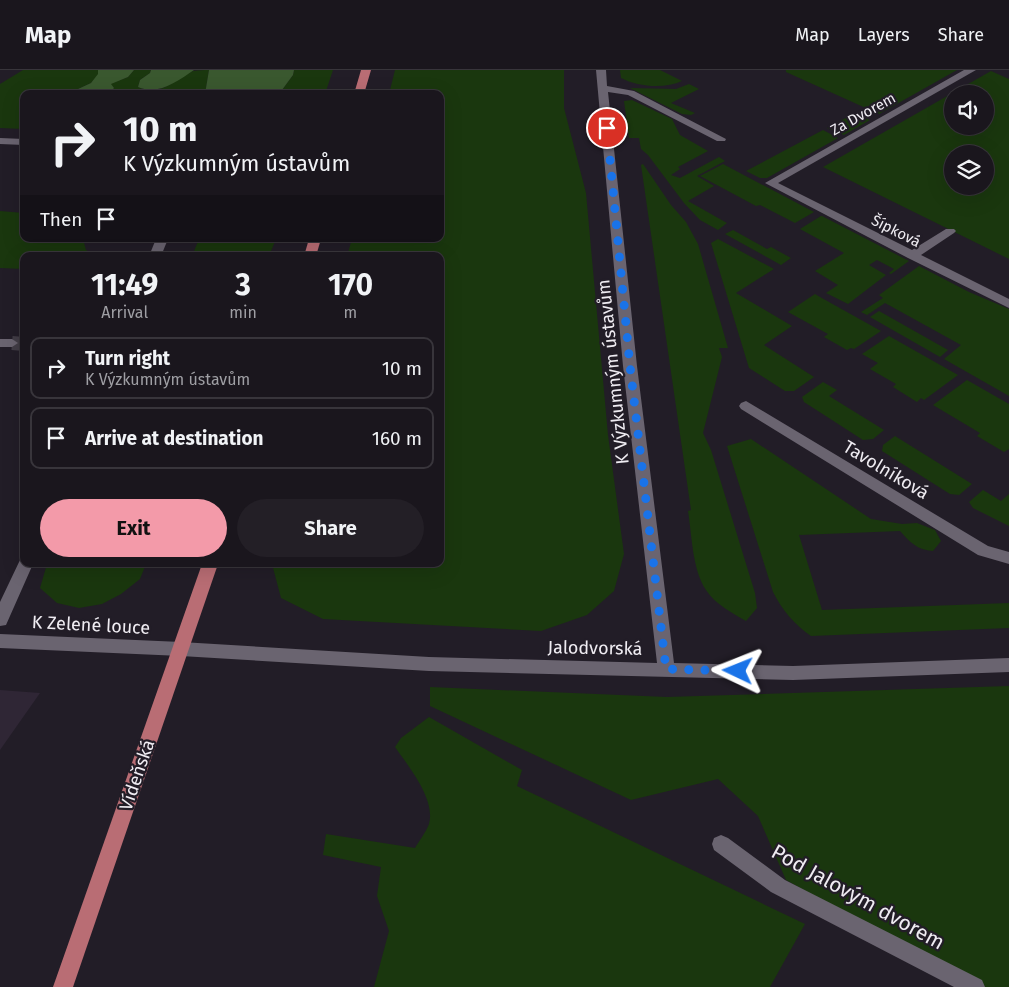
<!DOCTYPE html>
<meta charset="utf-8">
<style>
:root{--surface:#1a161d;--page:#231f26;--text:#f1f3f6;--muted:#9f9fa4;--line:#38353b;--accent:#f39aa9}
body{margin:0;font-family:"Fira Sans",sans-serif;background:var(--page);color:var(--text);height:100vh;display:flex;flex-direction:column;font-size:19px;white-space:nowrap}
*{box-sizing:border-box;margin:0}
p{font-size:16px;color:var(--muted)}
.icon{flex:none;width:28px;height:28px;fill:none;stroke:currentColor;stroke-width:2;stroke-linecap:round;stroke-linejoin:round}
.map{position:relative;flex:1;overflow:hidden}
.side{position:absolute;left:20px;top:182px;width:424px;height:315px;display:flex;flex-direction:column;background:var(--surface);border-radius:10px;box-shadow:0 5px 20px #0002,0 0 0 1px var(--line)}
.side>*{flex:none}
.banner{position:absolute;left:20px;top:20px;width:424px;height:152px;border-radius:10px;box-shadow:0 5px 20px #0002,0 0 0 1px var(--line);background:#1a161d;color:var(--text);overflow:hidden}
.fabs{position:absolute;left:944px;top:15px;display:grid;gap:10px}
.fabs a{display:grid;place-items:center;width:50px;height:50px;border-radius:50%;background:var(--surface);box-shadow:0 5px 20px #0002,0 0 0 1px var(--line);font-size:25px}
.pin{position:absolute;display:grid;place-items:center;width:42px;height:42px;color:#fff;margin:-21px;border:2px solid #fff;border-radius:50%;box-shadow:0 1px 5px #0007}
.me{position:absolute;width:55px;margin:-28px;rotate:272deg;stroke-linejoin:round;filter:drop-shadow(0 0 4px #0008)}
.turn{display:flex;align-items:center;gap:18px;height:105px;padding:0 20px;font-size:22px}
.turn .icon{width:65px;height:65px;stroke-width:2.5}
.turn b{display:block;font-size:35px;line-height:42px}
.then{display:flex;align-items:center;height:48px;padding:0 20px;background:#0003;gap:10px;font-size:19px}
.eta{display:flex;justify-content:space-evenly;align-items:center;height:85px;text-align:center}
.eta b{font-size:30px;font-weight:700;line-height:35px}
.primary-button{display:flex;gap:10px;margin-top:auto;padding:10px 20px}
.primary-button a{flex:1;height:58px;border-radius:30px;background:var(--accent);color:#111;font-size:20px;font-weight:700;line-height:58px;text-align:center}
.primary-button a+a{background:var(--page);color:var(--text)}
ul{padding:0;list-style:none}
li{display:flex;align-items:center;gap:15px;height:62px;margin:0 10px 8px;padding:0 10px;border:2px solid var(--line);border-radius:10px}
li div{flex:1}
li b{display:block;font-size:19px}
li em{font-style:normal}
header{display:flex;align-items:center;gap:30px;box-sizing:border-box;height:70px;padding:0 25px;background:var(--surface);border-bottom:1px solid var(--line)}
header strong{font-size:24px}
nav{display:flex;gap:28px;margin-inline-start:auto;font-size:18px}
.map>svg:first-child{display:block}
.built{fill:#2f2635}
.green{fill:#1a370e;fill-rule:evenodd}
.forest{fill:#3a582f}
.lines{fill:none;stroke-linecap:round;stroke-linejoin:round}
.minor-tunnel{stroke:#413c45;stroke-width:14;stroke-dasharray:14 7;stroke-linecap:butt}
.minor{fill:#6a6470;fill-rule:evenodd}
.major{fill:#b96d74;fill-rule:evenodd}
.route{stroke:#1a73e8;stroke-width:9;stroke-dasharray:0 16.2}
.labels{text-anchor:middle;stroke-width:4.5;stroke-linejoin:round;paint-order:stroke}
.far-street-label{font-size:15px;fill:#efecf2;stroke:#221d27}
.street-label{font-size:18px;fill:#efecf2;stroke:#221d27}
.near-street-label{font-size:21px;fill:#efecf2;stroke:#221d27}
</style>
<header>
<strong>Map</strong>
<nav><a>Map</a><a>Layers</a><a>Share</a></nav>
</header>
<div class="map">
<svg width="1009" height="917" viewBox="0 0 1009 917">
<rect width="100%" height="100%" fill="#221d27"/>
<polygon class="built" points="0,620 40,623 0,680"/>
<g class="green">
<polygon points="23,0 98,0 99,4 91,13 78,19 76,24 24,24 24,59 0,58 0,14"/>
<path d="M134 0H151L150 3 140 10 138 17C162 28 174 8 193 1 198 0 204 0 209 0L205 24H109L114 18 110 14 128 7Z"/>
<polygon points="294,0 333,0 325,24 279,24 293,5"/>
<polygon points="395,0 564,0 564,38 586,123 608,365 624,484 614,521 587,545 541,561 323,549 281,528 272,494 440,494 440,186 347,186 352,169 440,169 440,24 389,24"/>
<path d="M620 0H660L682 11C665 19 638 17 621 8Z"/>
<polygon points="786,0 957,0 879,44 786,2"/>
<path d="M991 1 1009 9V189L823 97ZM952 24H985V56H952ZM952 84H985V116H952Z"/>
<polygon points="689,14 699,19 671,33 695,43 691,45 682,44 630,18 676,19"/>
<polygon points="632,30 672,49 680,65 708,81 678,97 680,99 671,105 680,108 719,87 725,91 697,106 714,116 688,131 727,153 718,160 700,150 684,133 648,85 641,79 639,68 629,68 624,31"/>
<polygon points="855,43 870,50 844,65 827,58"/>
<polygon points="823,60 838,68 767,108 760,108 746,101"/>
<path d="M643 94 671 135 686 152 698 174 728 278H719L722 287 703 363 711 380 755 523 757 538 746 551C732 543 715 534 706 520 692 499 692 465 688 441L691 440 641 95Z"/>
<polygon points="723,94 814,142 795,153 760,135 756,136 700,106"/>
<polygon points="0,141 24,143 24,169 83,169 86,180 97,186 24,186 24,199 0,198"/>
<polygon points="821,146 822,146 909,191 891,204 889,203 894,199 877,190 869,195 886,205 848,234 826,223 838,215 815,201 844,183 800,159"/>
<polygon points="733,160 767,179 771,177 791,188 781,195 725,164"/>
<polygon points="199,169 276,169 269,186 192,186"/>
<polygon points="718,169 774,199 736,223 792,256 764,275 814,307 794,321 785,321 749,298 711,173"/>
<polygon points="919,196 969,222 1009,239 1009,326 944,289 961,275 885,233 867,245 861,242 883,228 879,225"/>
<polygon points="815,224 820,227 881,261 854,279 851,278 847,280 824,267 828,264 788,242"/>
<polygon points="879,241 948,280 940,287 870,247"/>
<polygon points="889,266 958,305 924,330 921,328 917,332 893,317 896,314 870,299 878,293 862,284"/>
<polygon points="967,310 1009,334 1009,379 1004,382 977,366 980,363 933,335"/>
<polygon points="823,312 837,320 829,326 884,360 873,369 863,370 804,332 802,327"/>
<polygon points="895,366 972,414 959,425 950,424 882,381 883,375"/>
<path d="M751 369 871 449 902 454 917 453 935 460 941 471 933 481C917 480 910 472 900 461L799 465 822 540 1009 533V558L811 566C795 555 782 540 773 522L727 376Z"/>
<polygon points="983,420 1001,431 1009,424 1009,456 973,438 969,432"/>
<polygon points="47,494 146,494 140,509 121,524 102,534 79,538 57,533 40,518"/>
<polygon points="1009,616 1009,917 978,917 786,810 758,746 718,709 631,730 430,636 430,617 667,627"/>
<path d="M429 647 522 700 517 716 805 854 770 917H374L389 861 377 826 381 797 323 785 326 764 415 778C419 771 426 762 429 754 436 729 408 696 395 677L401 668Z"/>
</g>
<g class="forest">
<polygon points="98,0 134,0 128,7 111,14 114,18 109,24 76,24 78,19 91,13 98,4"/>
<path d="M151 0H194C178 11 158 26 138 17L140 10 150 3Z"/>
<polygon points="209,0 294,0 293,5 279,24 205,24"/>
</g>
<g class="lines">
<polyline class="minor-tunnel" points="12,273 24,274"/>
<g class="minor">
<polygon points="596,0 606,0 607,16 634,21 726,69 725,71 717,71 628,25 608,22 637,296 674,593 793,596 1009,588 1009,602 793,610 429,601 181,586 0,578 0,564 181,572 429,587 657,593 623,296"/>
<polygon points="964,0 976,0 778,113 912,180 946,159 954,159 956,161 954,163 921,185 1009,229 1009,238 908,188 765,113"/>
<polygon points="0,68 24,69 24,75 0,74"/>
<polygon points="156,169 168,169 161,186 149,186"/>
<polygon points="0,269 12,269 18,273 12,277 0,277"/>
<polygon points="746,331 988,476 1009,482 1009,494 978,485 741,339 739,336 741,333"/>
<polygon points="24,489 24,494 33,494 6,555 0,556 0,532 20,490"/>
<polygon points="721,765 728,768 785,810 982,910 985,917 954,917 771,822 714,780 712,774 714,768"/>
</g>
<g class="major">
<polygon points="361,0 371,0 364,24 354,24"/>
<polygon points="309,169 321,169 316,186 304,186"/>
<polygon points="202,494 218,494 73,917 53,917"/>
</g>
</g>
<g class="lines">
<polyline class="route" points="607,58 630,296 666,599 738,601"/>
</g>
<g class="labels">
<g class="far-street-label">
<text transform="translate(863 44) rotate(-29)" y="5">Za Dvorem</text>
<text transform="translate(896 161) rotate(27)" y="5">Šípková</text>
</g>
<g class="street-label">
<text transform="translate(613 302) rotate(-96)" y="6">K Výzkumným ústavům</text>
<text transform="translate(886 400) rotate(31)" y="6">Tavolníková</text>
<text transform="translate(91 555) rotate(3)" y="6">K Zelené louce</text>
<text transform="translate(595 578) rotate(1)" y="6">Jalodvorská</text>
<text transform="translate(137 705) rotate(-71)" y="6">Vídeňská</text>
</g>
<g class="near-street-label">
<text transform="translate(858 827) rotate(29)" y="7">Pod Jalovým dvorem</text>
</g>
</g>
</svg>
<div class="fabs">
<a><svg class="icon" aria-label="sound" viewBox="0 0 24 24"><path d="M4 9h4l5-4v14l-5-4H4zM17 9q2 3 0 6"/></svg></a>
<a><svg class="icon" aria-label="layers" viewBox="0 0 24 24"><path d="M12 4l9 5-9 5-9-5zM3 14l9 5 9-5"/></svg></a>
</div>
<div class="pin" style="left:607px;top:58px;background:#d93025"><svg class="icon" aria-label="arrive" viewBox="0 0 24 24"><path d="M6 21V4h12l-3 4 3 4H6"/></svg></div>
<svg class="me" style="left:738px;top:601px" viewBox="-20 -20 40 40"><path d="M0-17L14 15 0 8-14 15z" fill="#1a73e8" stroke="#fff" stroke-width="4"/></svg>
<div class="banner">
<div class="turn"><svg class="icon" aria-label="right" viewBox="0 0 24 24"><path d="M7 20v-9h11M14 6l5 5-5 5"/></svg><div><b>10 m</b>K Výzkumným ústavům</div></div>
<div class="then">Then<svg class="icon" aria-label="arrive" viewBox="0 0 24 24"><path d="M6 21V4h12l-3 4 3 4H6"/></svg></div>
</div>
<section class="side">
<div class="eta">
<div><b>11:49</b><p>Arrival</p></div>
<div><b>3</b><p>min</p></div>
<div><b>170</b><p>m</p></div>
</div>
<ul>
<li><svg class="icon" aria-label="right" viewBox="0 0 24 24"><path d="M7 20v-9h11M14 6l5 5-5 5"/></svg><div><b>Turn right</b><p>K Výzkumným ústavům</p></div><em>10 m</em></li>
<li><svg class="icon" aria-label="arrive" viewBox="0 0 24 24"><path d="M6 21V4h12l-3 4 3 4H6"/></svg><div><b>Arrive at destination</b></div><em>160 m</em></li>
</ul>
<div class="primary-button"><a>Exit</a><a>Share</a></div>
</section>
</div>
